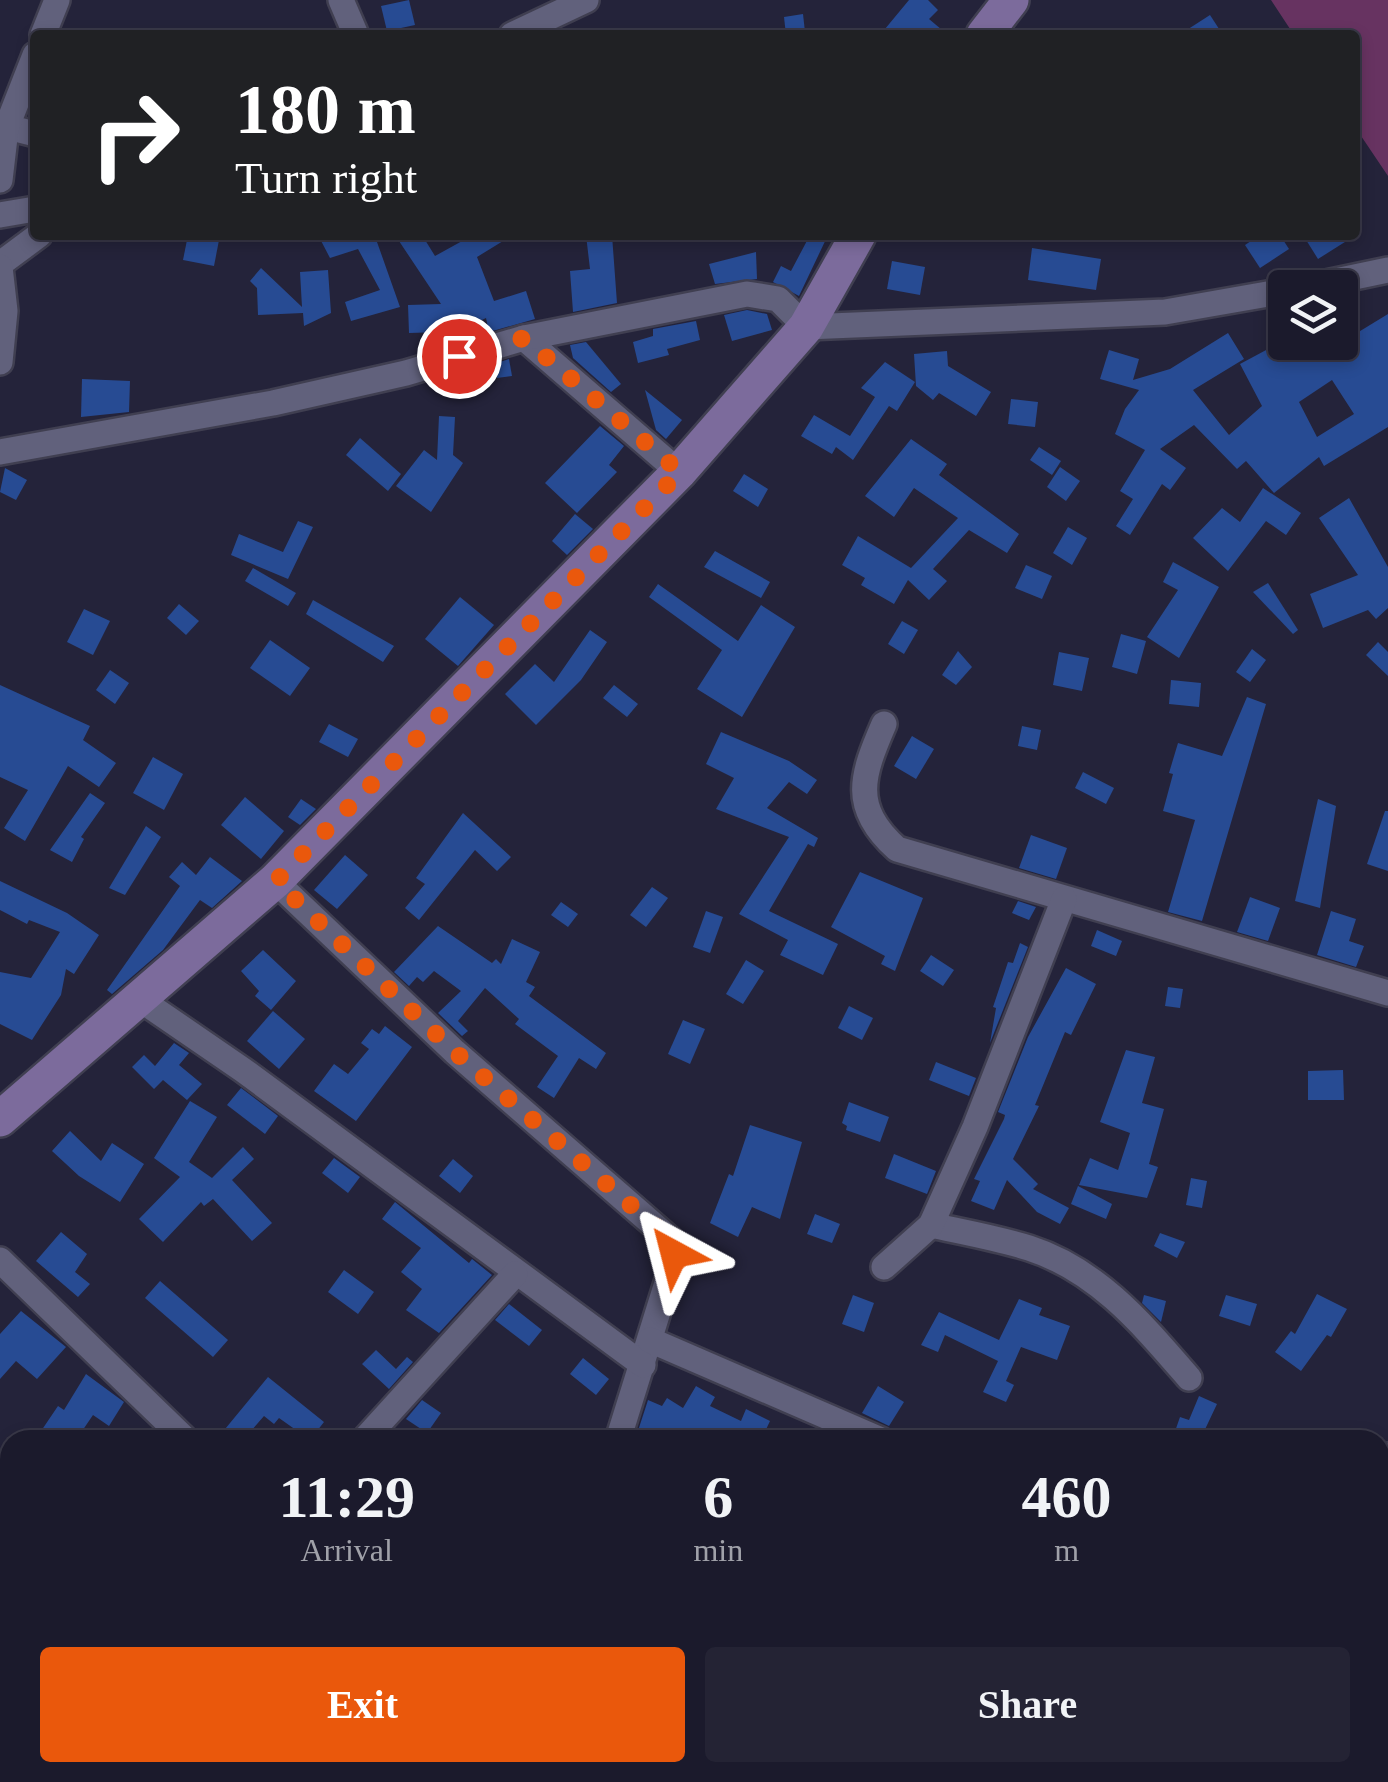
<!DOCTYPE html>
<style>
:root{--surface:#1b1a2c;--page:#242334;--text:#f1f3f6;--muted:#a0a1a9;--line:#393848;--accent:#ea580c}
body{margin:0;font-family:Georgia,serif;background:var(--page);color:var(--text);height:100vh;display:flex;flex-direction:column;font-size:38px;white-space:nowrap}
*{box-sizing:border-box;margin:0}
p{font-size:32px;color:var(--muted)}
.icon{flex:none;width:55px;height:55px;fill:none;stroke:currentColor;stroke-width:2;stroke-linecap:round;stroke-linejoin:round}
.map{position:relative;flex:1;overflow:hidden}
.panel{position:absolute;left:0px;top:1430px;width:1390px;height:352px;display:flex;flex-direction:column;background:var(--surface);border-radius:30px 30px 0 0;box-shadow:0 5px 15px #0003,0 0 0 2px var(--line)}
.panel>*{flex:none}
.top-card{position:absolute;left:30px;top:30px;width:1330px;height:210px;border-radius:10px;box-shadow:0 5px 15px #0003,0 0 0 2px var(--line);background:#202124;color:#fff;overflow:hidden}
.tools{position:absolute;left:1268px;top:270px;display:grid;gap:20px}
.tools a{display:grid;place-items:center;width:90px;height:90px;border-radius:10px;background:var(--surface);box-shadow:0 5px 15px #0003,0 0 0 2px var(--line);font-size:50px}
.pin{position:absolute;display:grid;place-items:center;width:85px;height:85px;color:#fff;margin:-42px;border:5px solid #fff;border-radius:50%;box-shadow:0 2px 10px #0007}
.me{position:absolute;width:110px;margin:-55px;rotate:322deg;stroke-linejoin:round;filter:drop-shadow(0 0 8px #0008)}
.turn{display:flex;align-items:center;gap:35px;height:210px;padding:0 40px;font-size:45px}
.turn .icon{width:130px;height:130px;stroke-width:2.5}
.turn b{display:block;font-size:70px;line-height:85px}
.eta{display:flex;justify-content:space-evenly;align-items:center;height:170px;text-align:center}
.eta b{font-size:60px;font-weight:600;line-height:70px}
.action{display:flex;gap:20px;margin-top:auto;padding:20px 40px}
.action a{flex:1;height:115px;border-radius:10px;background:var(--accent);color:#fff;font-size:40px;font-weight:600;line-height:115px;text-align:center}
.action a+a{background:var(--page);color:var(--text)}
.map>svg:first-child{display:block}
.green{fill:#673361}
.building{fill:#274b93;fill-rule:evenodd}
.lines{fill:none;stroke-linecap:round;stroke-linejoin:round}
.lane-casing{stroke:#403f51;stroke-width:18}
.street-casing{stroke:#403f51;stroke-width:30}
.secondary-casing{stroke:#403f51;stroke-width:40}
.lane{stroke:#61617c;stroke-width:12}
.street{stroke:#61617c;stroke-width:25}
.secondary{stroke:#7c6b9c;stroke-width:35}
.route{stroke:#ea580c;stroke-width:18;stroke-dasharray:0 32.4}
</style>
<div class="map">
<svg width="1388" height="1782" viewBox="0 0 1388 1782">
<rect width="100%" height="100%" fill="#24233a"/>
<polygon class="green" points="1271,0 1388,0 1388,176 1355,127 1355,35 1294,35"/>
<g class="building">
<polygon points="409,0 415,25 387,31 381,6"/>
<polygon points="909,0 928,0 938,10 929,19 948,35 880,35"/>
<polygon points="803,14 805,32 786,35 784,17"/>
<polygon points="1210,15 1223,35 1179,35"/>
<polygon points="188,235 220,235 214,266 183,260"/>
<polygon points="318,235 389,235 377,242 400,307 351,321 345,302 380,290 358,249 330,258"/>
<polygon points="395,235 422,235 435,256 473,235 513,235 477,257 494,301 526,291 535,319 489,332 486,318 461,330 458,324 443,332 409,333 408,305 441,304"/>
<polygon points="586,235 612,235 617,303 573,312 570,271 590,269"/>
<polygon points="810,235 828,235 799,296 773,282 781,266 791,271"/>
<polygon points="1260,235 1280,235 1289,249 1260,268 1245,245"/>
<polygon points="1303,235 1356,235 1318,259"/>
<polygon points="1032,248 1101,259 1096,290 1028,280"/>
<polygon points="756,252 757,279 715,284 709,264"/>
<polygon points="892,261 925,267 920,295 887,289"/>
<polygon points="261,268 302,307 300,272 328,270 331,313 304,326 303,313 258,315 257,288 250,281"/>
<polygon points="747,310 767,314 772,330 732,341 724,315"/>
<path d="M1388 314V427L1324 466 1319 457 1274 493 1246 461 1237 469 1194 425 1160 449 1186 468 1170 490 1162 484 1130 535 1116 526 1133 499 1120 491 1145 450 1115 434 1125 409 1139 390 1100 379 1109 350 1139 359 1133 380 1170 369 1228 333 1244 359 1193 390 1229 435 1262 406 1240 364 1268 349 1271 355 1282 342H1320L1329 350ZM1332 380 1354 414 1317 437 1299 402Z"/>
<polygon points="696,321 700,340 667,349 669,355 638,363 633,342 653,336 653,329"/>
<polygon points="586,342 621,384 611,392 573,358 570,345"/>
<polygon points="947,351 948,366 991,392 976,416 939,393 933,400 916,386 914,354"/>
<polygon points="509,359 512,376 497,378 494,364"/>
<polygon points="885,362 915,382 897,411 889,406 853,460 836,447 832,454 801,436 814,415 850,436 875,397 861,388"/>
<polygon points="82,379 130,381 129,412 81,417"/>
<polygon points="645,390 682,420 666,439 656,430"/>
<polygon points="1011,399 1038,402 1035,427 1008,424"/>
<polygon points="439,416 455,417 453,455 463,463 431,512 396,486 424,450 437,460"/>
<polygon points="600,426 624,446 609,465 617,472 577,513 545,483"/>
<polygon points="360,438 401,474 388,491 346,455"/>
<polygon points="911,439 947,464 939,475 1019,534 1007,553 969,530 933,569 947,581 929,600 908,580 894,604 861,585 865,578 842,565 858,536 911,568 958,518 914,488 894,517 865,496"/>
<polygon points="1039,447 1061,461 1052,475 1030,460"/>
<polygon points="1060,467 1080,481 1066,501 1047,487"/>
<polygon points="5,468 27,480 16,500 0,492"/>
<polygon points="744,474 768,489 758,507 733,491"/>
<polygon points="1263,488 1301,513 1286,535 1266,521 1228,571 1193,538 1222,508 1240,522"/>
<polygon points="1349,498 1388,567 1388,608 1376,619 1368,610 1323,628 1310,594 1358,575 1319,518"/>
<polygon points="575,514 593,529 567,555 552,541"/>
<polygon points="298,521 313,527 288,579 231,555 239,534 283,552"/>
<polygon points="1068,527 1087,538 1072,565 1053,553"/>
<polygon points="715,551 770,582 761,598 704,567"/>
<polygon points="1173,562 1219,587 1179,658 1147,637 1178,590 1163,582"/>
<polygon points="1026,565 1052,576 1042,599 1015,588"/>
<polygon points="253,568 296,593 288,606 245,581"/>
<polygon points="1268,583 1298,630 1293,634 1253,592"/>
<polygon points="658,584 738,641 761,605 795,627 742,717 697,689 722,650 649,597"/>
<polygon points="460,597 494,625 458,666 425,639"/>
<polygon points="313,600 394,646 383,662 306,614"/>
<polygon points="179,604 199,621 186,635 167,618"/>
<polygon points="84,609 110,621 93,655 67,642"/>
<polygon points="902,621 918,630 904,654 888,644"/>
<polygon points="590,630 607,642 581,680 536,725 505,694 535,664 554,682"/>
<polygon points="1121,634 1146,641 1137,674 1112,667"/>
<polygon points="270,640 310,668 290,696 250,668"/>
<polygon points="1378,642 1388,652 1388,676 1366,655"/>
<polygon points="1252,649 1266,660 1250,682 1236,672"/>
<polygon points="958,651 972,667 956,685 942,675"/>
<polygon points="1059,652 1089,658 1082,691 1053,685"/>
<polygon points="110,670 129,683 115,704 96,690"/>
<polygon points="1171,680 1201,683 1199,707 1169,704"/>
<polygon points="0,685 90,726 83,740 116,763 99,787 68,766 25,841 4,828 28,790 0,777"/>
<polygon points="614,685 638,704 627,717 603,698"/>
<polygon points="1247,697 1266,704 1202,921 1168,912 1195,820 1163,811 1173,774 1169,773 1178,743 1222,756"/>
<polygon points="329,724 358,739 348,757 319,742"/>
<polygon points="1022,726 1041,730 1037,750 1018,746"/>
<polygon points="721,732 789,761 817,780 807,794 789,782 767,808 818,838 814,847 808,844 769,911 838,944 823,975 780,955 788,940 739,914 789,837 716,809 734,778 706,764"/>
<polygon points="912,736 934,749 916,779 894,766"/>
<polygon points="153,757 183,774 164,810 133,793"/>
<polygon points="1083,772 1114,788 1106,804 1075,788"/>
<polygon points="90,793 105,803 81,837 84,839 72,862 50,850"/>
<polygon points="245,797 284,831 261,859 221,825"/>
<polygon points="301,799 316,809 300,825 288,817"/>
<polygon points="1318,799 1336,806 1320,908 1295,901"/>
<polygon points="1385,811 1388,811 1388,871 1367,864"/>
<polygon points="463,813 511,857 497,871 475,850 419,920 405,908 425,884 416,878"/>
<polygon points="146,826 161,837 125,895 109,888"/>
<polygon points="1031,835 1067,848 1056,879 1019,868"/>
<polygon points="345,855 368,875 337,909 314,890"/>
<polygon points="210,857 242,881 212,908 200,900 163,950 112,994 107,990 180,886 169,877 182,862 196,875"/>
<polygon points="860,872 923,898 895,971 881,964 885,956 831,927"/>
<polygon points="0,881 67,913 99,935 74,974 66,969 61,995 32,1040 0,1024 0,972 31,978 60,932 29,920 27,924 0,910"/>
<polygon points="652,887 668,898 646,927 630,915"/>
<polygon points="1250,897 1280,908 1268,941 1237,932"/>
<polygon points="1018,901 1036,907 1029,920 1012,913"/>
<polygon points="561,902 578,914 568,927 551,915"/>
<polygon points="706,911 723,917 710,953 693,947"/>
<polygon points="1331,911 1356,919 1349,941 1364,946 1356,967 1317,955"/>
<polygon points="438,926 492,963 496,959 501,964 512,939 540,952 526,982 535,987 529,996 606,1053 596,1069 579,1058 554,1098 537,1087 558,1056 515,1024 519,1019 485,988 458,1021 468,1031 462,1036 438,1013 461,991 434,971 423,982 417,977 409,986 394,972"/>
<polygon points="1097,930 1122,941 1116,956 1091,946"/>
<polygon points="1020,943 1028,947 990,1043 996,1008 993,1007 1008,962 1013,963"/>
<polygon points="263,950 296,981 271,1010 255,996 259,991 241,971"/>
<polygon points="931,955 954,970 943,986 920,971"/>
<polygon points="746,960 764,971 743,1004 726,994"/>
<polygon points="1066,968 1096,984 1071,1035 1065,1032 1035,1105 1039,1106 1013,1159 1038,1184 1033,1189 1069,1208 1060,1224 1037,1212 1007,1180 994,1210 971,1201 980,1181 974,1179 1004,1119 1005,1115 998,1112 1028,1037"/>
<polygon points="1168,987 1183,989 1180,1008 1165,1006"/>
<polygon points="849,1006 873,1018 862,1040 838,1028"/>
<polygon points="273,1011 305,1039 279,1069 247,1041"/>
<polygon points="683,1020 705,1029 690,1064 668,1054"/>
<polygon points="385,1026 412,1047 356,1121 314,1091 334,1064 348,1074 369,1049 361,1043 372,1029 379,1034"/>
<polygon points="174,1043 189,1053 179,1065 202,1084 187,1100 163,1080 154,1089 132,1067 144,1055 155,1066"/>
<polygon points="1126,1050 1155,1057 1142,1103 1164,1109 1149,1164 1158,1167 1147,1198 1079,1185 1090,1158 1118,1170 1130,1133 1100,1122"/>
<polygon points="936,1062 976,1078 969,1096 929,1080"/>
<polygon points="1343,1070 1344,1100 1308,1100 1308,1071"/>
<polygon points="241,1088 278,1116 265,1134 227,1105"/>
<polygon points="190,1101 217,1117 189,1162 212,1178 243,1147 254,1159 232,1180 272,1223 252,1241 213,1199 204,1206 201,1202 163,1242 139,1219 180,1177 154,1158"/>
<polygon points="849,1102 889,1117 880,1142 846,1130 847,1126 842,1123"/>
<polygon points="750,1125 802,1142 780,1219 752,1207 738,1237 710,1223 729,1174 733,1176"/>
<polygon points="70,1131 101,1161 112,1143 144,1164 120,1202 79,1176 52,1151"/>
<polygon points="894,1154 936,1171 927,1194 885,1178"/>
<polygon points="334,1158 360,1177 348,1193 322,1173"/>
<polygon points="453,1159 473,1176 460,1193 439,1176"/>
<polygon points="1191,1178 1207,1181 1202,1208 1186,1205"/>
<polygon points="1078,1186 1112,1204 1106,1219 1071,1204"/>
<polygon points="395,1202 469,1263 472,1259 492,1275 439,1333 406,1310 422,1289 401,1272 421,1248 382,1219"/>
<polygon points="815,1214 840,1224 832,1243 807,1234"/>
<polygon points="61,1232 87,1254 75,1272 90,1284 78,1297 36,1261"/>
<polygon points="1160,1233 1185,1242 1177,1258 1154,1246"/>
<polygon points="344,1270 374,1292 358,1314 328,1292"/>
<polygon points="160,1281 228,1340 213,1357 145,1298"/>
<polygon points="1317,1294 1347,1309 1331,1337 1327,1335 1301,1371 1275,1352 1291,1331 1295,1334"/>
<polygon points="853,1295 874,1303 864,1332 842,1324"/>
<polygon points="1144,1295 1166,1301 1161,1322 1142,1303"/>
<polygon points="1226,1295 1257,1304 1250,1326 1219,1316"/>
<polygon points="1019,1299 1042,1308 1039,1315 1070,1326 1057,1360 1021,1347 1006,1381 1014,1385 1006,1402 983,1392 998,1361 945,1335 938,1352 921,1345 939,1312 999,1340"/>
<polygon points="509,1304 542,1330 529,1346 495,1320"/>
<polygon points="21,1311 66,1347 37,1379 16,1361 0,1379 0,1334"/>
<polygon points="376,1350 396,1369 407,1357 413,1362 389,1389 362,1364"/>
<polygon points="583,1358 609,1379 596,1395 570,1374"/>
<polygon points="86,1374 124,1402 109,1426 93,1415 76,1440 35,1440 58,1406 64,1410"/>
<polygon points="268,1377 324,1422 310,1440 279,1418 274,1424 264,1416 243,1440 216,1440"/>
<polygon points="696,1386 715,1397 710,1406 741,1421 746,1409 770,1421 761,1440 635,1440 648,1400 662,1406 667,1398 683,1408"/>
<polygon points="878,1386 904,1402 889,1426 862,1413"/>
<polygon points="1199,1396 1217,1404 1200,1440 1172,1440 1180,1417 1189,1420"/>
<polygon points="422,1400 441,1413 427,1433 406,1419"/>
</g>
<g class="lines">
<g class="lane-casing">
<g id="lane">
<polyline points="0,1649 10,1651"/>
<polyline points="403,1782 405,1772"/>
<polyline points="473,1782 475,1772"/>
</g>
</g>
<g class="street-casing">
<g id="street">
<polyline points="341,0 356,35"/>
<polyline points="43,35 57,0"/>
<polyline points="512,35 586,0"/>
<polyline points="0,125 35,134"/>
<polyline points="0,180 6,129 35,55"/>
<polyline points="0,215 35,209"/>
<polyline points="0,264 39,235"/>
<polyline points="0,267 5,311 0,362"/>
<polyline points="1302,288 1388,270"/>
<polyline points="524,338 679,472"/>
<polyline points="0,452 273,403 406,373 524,338 747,294 778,299 806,327 1165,312 1285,291"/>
<path d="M884 724C862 775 850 807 897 849L1388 993"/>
<polyline points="275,881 455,1052 671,1240 671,1270 618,1440"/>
<polyline points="141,1000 243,1070 643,1365"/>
<path d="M931 1225C963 1232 997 1238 1029 1248 1098 1270 1143 1325 1189 1378"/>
<polyline points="0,1260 186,1440"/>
<polyline points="884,1267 931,1225 975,1127 1064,899"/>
<polyline points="650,1340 881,1440"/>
<polyline points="364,1440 515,1274"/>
<polyline points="1380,1463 1388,1456"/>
<polyline points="0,1614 10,1616"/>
<polyline points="636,1772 658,1782"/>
<polyline points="1271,1772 1292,1782"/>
<polyline points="526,1782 528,1772"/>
<polyline points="1111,1782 1121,1772"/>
</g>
</g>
<g class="secondary-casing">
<g id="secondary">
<polyline points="984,35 1011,0"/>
<polyline points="0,1119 275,881 679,472 806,327 858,235"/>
</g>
</g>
<use href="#lane" class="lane"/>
<use href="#street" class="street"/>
<use href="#secondary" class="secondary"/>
</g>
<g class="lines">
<polyline class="route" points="459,356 524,338 680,472 276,881 455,1052 664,1234 674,1254"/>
</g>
</svg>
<div class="tools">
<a><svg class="icon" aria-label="layers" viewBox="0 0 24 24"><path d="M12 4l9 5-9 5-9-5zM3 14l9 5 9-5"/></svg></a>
</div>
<div class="pin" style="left:459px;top:356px;background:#d93025"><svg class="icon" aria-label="arrive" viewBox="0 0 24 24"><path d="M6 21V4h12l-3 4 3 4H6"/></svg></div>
<svg class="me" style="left:674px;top:1254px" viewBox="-20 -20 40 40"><path d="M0-17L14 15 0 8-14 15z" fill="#ea580c" stroke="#fff" stroke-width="4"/></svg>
<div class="top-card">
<div class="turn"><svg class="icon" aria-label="right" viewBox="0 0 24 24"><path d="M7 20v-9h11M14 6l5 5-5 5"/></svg><div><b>180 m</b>Turn right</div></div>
</div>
<section class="panel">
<div class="eta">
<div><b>11:29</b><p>Arrival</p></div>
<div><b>6</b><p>min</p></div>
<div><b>460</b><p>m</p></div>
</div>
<div class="action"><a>Exit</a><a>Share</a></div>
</section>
</div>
